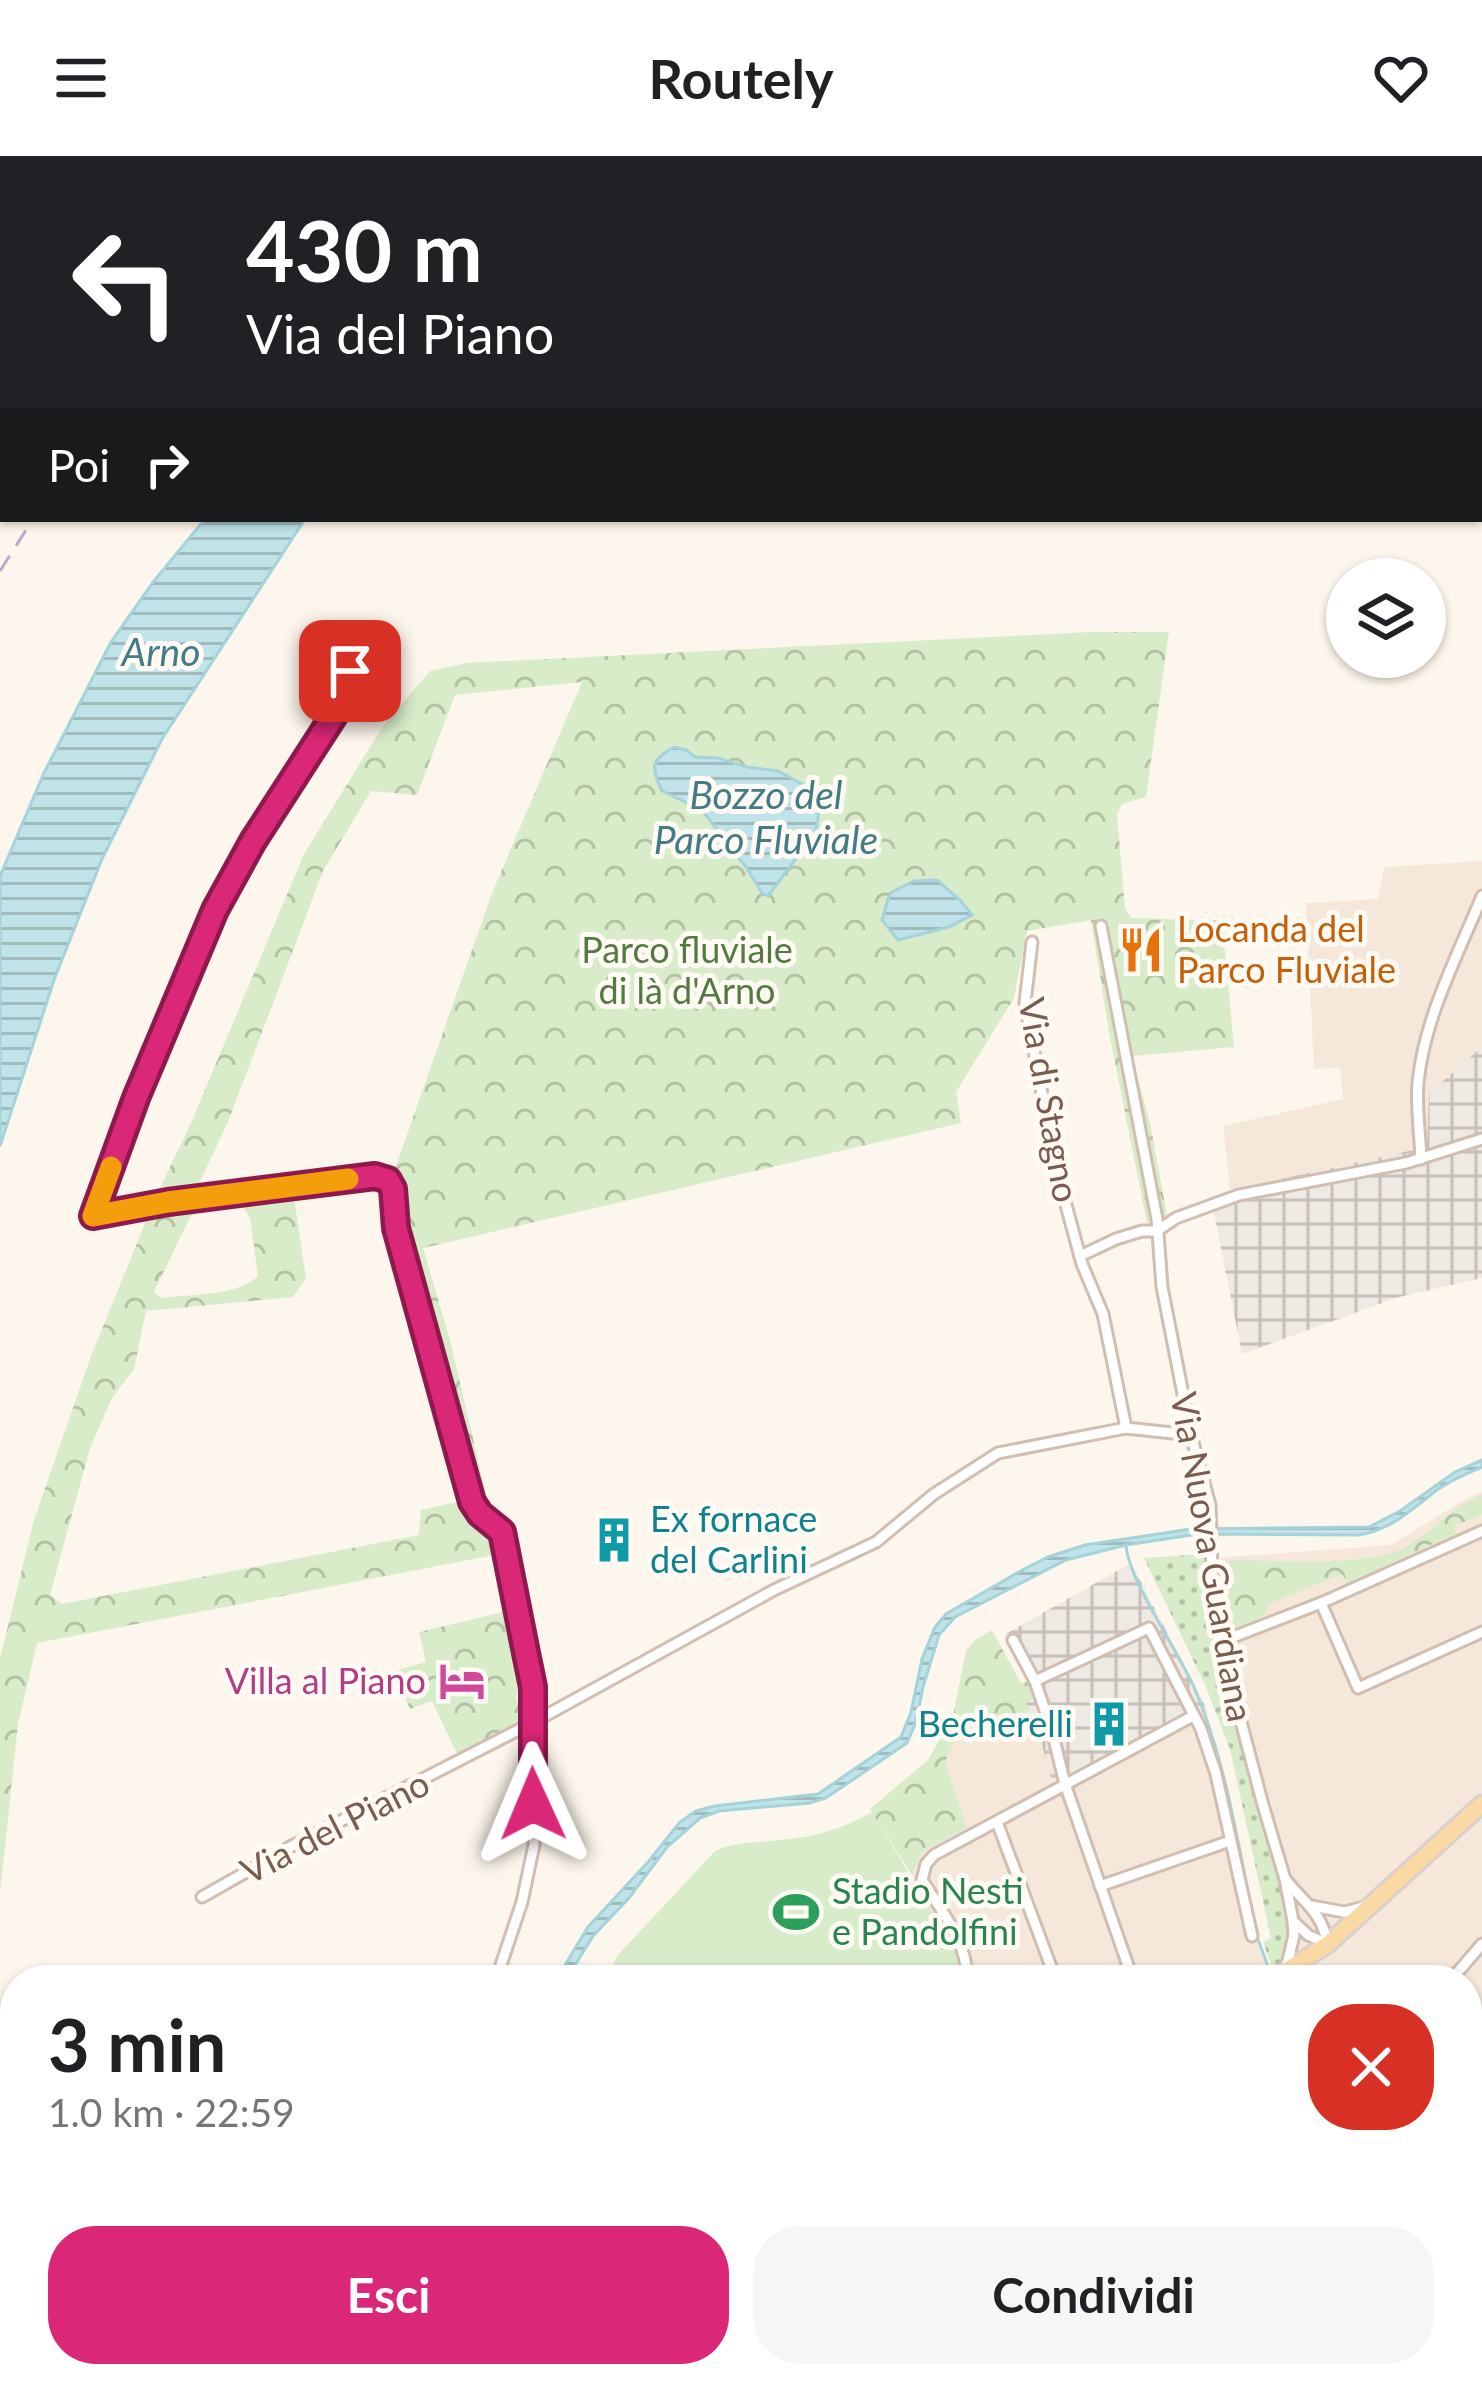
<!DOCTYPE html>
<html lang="it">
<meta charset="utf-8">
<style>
:root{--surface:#fff;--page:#f6f6f6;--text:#202124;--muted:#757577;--accent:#db2777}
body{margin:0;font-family:Lato,sans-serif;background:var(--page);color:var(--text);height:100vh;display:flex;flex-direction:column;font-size:45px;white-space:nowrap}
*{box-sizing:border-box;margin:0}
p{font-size:39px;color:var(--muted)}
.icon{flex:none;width:66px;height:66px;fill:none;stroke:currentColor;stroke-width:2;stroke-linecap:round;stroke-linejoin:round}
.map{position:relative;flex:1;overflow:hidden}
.side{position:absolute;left:0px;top:1809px;width:1482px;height:423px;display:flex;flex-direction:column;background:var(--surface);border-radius:48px 48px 0 0;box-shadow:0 3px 9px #0004}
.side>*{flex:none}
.guide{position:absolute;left:0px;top:0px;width:1482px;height:366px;box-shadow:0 3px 9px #0004;background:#202124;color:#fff;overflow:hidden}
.fabs{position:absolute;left:1326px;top:402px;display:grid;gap:24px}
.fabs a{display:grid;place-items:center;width:120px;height:120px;border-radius:50%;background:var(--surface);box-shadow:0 3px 9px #0004;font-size:60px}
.pin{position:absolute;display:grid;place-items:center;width:102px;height:102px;color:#fff;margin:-51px;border-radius:24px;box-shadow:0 6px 18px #0006}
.me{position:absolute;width:132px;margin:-66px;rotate:359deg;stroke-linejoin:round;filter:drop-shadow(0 0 9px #0008)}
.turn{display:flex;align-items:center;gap:42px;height:252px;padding:0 48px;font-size:54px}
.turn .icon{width:156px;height:156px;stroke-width:2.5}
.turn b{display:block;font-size:84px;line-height:102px}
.then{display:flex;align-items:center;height:114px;padding:0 48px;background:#0003;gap:24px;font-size:45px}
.round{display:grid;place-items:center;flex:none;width:126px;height:126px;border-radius:48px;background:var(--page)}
.overview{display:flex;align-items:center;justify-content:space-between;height:204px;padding:0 48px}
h1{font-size:72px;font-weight:700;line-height:90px}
.button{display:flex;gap:24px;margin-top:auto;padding:24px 48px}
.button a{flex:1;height:138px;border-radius:48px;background:var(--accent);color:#fff;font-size:48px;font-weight:700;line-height:138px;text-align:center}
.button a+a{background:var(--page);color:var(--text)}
header{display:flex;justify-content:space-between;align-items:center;height:156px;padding:0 48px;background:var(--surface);font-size:54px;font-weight:700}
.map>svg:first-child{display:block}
.residential{fill:#f5e8da}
.industrial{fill:url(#industrial-grid)}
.grass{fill:url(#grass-dots)}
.park{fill:url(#park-crowns);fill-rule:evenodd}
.pitch{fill:#d8ecc9}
.water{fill:url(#water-rules);stroke:#a5d3da;stroke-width:3}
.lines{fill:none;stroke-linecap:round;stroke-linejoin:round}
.stream{stroke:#a5d3da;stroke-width:3}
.street-casing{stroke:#d1beb0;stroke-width:15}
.primary-casing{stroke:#dad1cd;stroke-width:21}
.street{stroke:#fff;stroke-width:9}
.primary{stroke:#fbd9a5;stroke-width:15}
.rail{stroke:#b9a8c9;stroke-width:3;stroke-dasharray:18 12;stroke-linecap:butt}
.route-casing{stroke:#8e194d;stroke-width:30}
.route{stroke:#db2777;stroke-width:21}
.slow{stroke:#f59e0b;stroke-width:21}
.labels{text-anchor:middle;stroke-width:10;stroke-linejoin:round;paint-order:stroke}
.food-label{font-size:36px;fill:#c56008;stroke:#fffaf3;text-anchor:start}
.park-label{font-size:36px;fill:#537a41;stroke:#fffaf3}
.street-label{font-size:36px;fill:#7a5c4d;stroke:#fffaf3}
.culture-label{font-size:36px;fill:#0d838f;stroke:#fffaf3;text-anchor:start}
.hotel-label{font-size:36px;fill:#b23c85;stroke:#fffaf3;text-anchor:end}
.leisure-label{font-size:36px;fill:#27864d;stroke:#fffaf3;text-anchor:start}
.water-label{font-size:39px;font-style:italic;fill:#437c86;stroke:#fffaf3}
</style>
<header><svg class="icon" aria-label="menu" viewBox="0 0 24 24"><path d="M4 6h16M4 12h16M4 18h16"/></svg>Routely<svg class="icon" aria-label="heart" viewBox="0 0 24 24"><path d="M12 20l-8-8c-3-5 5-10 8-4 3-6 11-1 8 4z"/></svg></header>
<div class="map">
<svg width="1482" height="2231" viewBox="0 0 1482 2231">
<defs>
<pattern id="industrial-grid" width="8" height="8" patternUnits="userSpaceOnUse" patternTransform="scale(3)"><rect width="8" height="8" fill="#efe9e4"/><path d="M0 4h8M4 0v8" fill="none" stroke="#c7c0bb"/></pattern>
<pattern id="grass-dots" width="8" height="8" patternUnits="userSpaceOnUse" patternTransform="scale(3)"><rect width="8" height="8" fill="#d8ecc9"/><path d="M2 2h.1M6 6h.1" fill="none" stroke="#b4c2a5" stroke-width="1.8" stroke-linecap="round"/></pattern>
<pattern id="park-crowns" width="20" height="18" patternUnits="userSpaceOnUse" patternTransform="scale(3)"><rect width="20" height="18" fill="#d8ecc9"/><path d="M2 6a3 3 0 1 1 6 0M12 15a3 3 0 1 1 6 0" fill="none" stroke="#b4c2a5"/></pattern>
<pattern id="water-rules" width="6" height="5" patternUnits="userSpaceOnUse" patternTransform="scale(3)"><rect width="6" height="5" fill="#bfe3e8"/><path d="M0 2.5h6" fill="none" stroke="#a0bbbe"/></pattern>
</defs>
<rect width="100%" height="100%" fill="#fdf6ec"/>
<g class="residential">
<polygon points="1482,705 1482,891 1429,937 1428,991 1230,1034 1223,970 1343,943 1340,912 1314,913 1306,747 1378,743 1384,711"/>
<polygon points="1482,1336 1482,2231 253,2231 269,2217 1467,2217 1467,1824 956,1824 958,1805 955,1793 912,1719 921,1696 967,1672 945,1605 964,1566 1001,1582 1014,1572 1042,1589 1054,1629 1206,1551 1257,1784 1270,1820 1280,1814 1293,1785 1225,1490 1216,1402 1391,1389 1469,1341"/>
</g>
<g class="industrial">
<polygon points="1482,891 1482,1122 1399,1141 1242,1198 1211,1042 1230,1034 1427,991 1429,937"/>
<polygon points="1131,1407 1206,1551 1053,1629 1042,1589 1025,1546 1035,1541 1004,1479"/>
</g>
<path class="grass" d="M1205 1398 1218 1496 1247 1591 1292 1768C1289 1785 1287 1805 1274 1817L1263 1786 1271 1782 1230 1593 1205 1529 1144 1402Z"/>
<g class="park">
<path d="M1091 476H1169L1146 641 1122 648 1117 658 1125 752 1131 762C1162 762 1192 766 1222 764L1234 891 1132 900 1151 971 1167 1060 1147 1067 1109 876 1091 764 1027 775 1014 842 956 936 961 967 423 1092 450 1184 500 1398 37 1487 18 1568 0 1737V1503L34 1364 91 1200 157 1038 191 967 304 698 383 570 430 515 467 507ZM582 526 492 737 396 1010 196 1034 228 966 323 715 371 635 417 639 455 539ZM370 1028 387 1038 392 1076 461 1345 421 1354 419 1379 62 1448 50 1439 90 1292 112 1242 134 1213 146 1155 293 1141 306 1122 294 1042 300 1035ZM241 1047 250 1062 258 1120C236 1141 190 1138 161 1142L154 1136 190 1061 205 1052Z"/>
<path d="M1482 1339V1358L1454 1370 1457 1377 1347 1427 1342 1418 1271 1447 1262 1462 1225 1476 1220 1409 1231 1404C1280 1404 1371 1413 1411 1388 1436 1372 1454 1349 1482 1339Z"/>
<polygon points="512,1454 527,1520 516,1540 523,1571 459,1602 432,1545 410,1553 395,1515 426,1506 419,1476"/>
<polygon points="992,1474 1021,1527 1028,1526 1035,1542 1026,1547 1042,1589 1015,1572 1002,1582 964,1567 945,1605 967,1672 922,1696 912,1719 870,1653 928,1604 953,1560 966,1495 975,1484"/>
</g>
<path class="pitch" d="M872 1656 955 1793 958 1805 956 1824H608L617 1800 715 1695C737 1685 758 1687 781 1684 819 1680 839 1674 872 1656Z"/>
<g class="water">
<polygon points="205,363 305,363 162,583 102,703 54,824 0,990 0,720 44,617 111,486 154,425"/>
<path d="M674 591 686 594 695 601 718 602 747 611 778 615 804 629 819 655 815 682 807 688 768 740 762 737 746 711 702 654 662 635C651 611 650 604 674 591Z"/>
<polygon points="937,724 960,744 972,759 949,771 898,784 882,764 890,737 914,725"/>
<path d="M1482 1304V1311C1466 1318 1451 1324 1437 1334 1412 1353 1391 1374 1359 1379L1198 1378 1126 1389 1066 1404 955 1461 939 1479 923 1531 916 1566 907 1587 826 1642 810 1647 719 1655 700 1662 667 1691 629 1742 593 1780 566 1824H556L588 1771 648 1706 680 1666 696 1655 715 1650 818 1638 901 1581 911 1556 922 1503 935 1471 946 1458 1026 1412 1048 1401 1085 1389 1191 1373 1369 1371 1400 1355 1455 1316Z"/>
</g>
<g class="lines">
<g class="stream">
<polyline points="203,3 205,0"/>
<polyline points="0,318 3,314"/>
<path d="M1126 1389C1128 1423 1178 1495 1194 1531 1225 1603 1237 1681 1252 1757"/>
<polyline points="1256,1778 1270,1816"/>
<polyline points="1467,2047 1482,2066"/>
</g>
<g class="street-casing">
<g id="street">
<polyline points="350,515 344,544 253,685 215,754 136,942 93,1061 168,1046 375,1020 388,1024 393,1033 396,1073 472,1346 480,1357 502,1376 533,1531 534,1689 522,1746 496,1824"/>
<polyline points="1101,770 1157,1063 1162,1131 1191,1279 1210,1349 1212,1416 1220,1486 1263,1649 1285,1723 1293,1765 1294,1779 1285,1817 1290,1824"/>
<polyline points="1032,786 1025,847 1056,1012 1082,1108 1103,1158 1126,1272"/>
<path d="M1421 1003C1420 978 1416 952 1418 927 1424 862 1458 799 1482 740"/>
<polyline points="1080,1100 1116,1083 1142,1075 1157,1075 1176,1062 1239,1039 1406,1007 1482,983"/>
<polyline points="1321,1447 1358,1532 1482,1476"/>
<polyline points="1013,1484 1035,1525"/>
<polyline points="1220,1486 1321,1447 1482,1375"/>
<polyline points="997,1666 1056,1824"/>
<path d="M1286 1724C1305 1748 1321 1755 1328 1788"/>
<polyline points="1100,1730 1230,1685"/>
<polyline points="202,1741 290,1691 532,1567 774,1434 876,1386 934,1338 998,1297 1126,1272 1191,1279"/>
<polyline points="1312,1750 1344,1756 1365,1751"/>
<polyline points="1293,1765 1308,1779 1328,1788"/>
<path d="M967 1824C968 1786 941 1755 922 1724L926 1708 934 1699 1193 1560"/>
<polyline points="1133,1824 1065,1628 1052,1575 1035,1525 1149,1472 1201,1573 1216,1618 1252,1780"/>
<polyline points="1451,1824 1482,1788"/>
<polyline points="1467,1983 1482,2021"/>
<polyline points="1467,2024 1482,2025"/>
<polyline points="1467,2110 1482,2102"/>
<polyline points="680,2217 683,2231"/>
<polyline points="751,2217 759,2231"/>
<polyline points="1219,2217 1224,2231"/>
<polyline points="1387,2217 1393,2231"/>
<polyline points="339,2231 349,2217"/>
<polyline points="519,2231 548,2217"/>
<polyline points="794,2231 803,2217"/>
<polyline points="810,2231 819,2217"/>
<polyline points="1128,2231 1166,2217"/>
</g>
</g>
<g class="primary-casing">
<g id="primary">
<polyline points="1272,1824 1328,1788 1482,1648"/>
<polyline points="931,2231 941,2217"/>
</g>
</g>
<use href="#street" class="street"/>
<use href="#primary" class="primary"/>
<g class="rail">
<polyline points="155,3 157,0"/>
<polyline points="268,3 270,0"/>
<polyline points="0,233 3,229"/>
<polyline points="0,415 33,363"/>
</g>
</g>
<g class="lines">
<g class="route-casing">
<polyline id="route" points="350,515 344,544 253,685 215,754 136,942 93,1060 168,1046 375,1020 388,1024 393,1033 396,1072 472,1346 480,1358 502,1376 525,1492 533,1531 533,1648"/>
</g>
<use href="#route" class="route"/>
<polyline class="slow" points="111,1011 93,1060 168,1046 348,1023"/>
</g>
<defs>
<g id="restaurant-bare" transform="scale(3.6)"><path d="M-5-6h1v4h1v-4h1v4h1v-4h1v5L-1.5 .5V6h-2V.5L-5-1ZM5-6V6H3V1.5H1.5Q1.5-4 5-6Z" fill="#e8710a" stroke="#fffaf3" stroke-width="2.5" paint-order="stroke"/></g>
<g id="building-bare" transform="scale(3.6)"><path d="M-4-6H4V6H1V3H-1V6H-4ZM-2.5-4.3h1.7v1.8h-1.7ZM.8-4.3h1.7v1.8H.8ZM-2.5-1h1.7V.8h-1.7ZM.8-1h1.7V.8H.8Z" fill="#0f9aa8" stroke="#fffaf3" stroke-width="2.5" paint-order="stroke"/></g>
<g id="hotel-bare" transform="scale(3.6)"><path d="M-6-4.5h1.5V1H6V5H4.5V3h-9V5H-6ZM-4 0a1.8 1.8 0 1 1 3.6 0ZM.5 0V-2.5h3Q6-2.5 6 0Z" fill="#d1479c" stroke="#fffaf3" stroke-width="2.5" paint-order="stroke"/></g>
<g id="stadium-bare" transform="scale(3.6)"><path d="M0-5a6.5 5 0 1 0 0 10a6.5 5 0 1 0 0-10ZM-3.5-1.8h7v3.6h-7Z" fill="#2e9e5b" stroke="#fffaf3" stroke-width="2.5" paint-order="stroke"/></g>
</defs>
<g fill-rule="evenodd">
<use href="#restaurant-bare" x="1141" y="794"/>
<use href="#building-bare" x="614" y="1384"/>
<use href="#hotel-bare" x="462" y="1525"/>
<use href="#building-bare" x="1109" y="1568"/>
<use href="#stadium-bare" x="796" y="1756"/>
</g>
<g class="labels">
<g class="food-label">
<text x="1177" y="786">Locanda del<tspan x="1177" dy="41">Parco Fluviale</tspan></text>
</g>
<g class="park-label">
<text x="687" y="807">Parco fluviale<tspan x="687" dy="41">di là d'Arno</tspan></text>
</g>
<g class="street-label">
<text transform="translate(1049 944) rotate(80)" y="13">Via di Stagno</text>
<text transform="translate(1212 1401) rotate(80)" y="13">Via Nuova Guardiana</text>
<text transform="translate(335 1671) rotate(-27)" y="13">Via del Piano</text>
</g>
<g class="culture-label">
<text x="650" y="1376">Ex fornace<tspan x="650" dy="41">del Carlini</tspan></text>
<text x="1073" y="1581" text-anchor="end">Becherelli</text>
</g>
<g class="hotel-label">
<text x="426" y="1538">Villa al Piano</text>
</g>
<g class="leisure-label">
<text x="832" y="1748">Stadio Nesti<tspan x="832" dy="41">e Pandolfini</tspan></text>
</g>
<g class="water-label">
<text x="161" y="510">Arno</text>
<text x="766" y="653">Bozzo del<tspan x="766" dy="45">Parco Fluviale</tspan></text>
</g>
</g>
</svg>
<div class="fabs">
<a><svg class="icon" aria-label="layers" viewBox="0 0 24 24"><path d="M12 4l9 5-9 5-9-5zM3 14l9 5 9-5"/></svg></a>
</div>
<div class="pin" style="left:350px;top:515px;background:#d93025"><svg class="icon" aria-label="arrive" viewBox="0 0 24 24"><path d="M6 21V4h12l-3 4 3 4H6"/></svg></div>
<svg class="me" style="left:533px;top:1648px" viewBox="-20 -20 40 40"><path d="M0-17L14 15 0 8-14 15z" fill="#db2777" stroke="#fff" stroke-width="4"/></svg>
<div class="guide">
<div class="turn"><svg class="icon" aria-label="left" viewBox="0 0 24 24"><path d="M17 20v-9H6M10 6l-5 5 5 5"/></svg><div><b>430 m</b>Via del Piano</div></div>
<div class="then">Poi<svg class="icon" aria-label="right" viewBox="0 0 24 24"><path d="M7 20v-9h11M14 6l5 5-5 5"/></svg></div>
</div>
<section class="side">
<div class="overview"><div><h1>3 min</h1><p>1.0 km · 22:59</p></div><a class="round" style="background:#d93025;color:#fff"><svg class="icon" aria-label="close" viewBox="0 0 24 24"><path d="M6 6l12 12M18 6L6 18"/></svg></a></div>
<div class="button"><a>Esci</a><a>Condividi</a></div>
</section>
</div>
